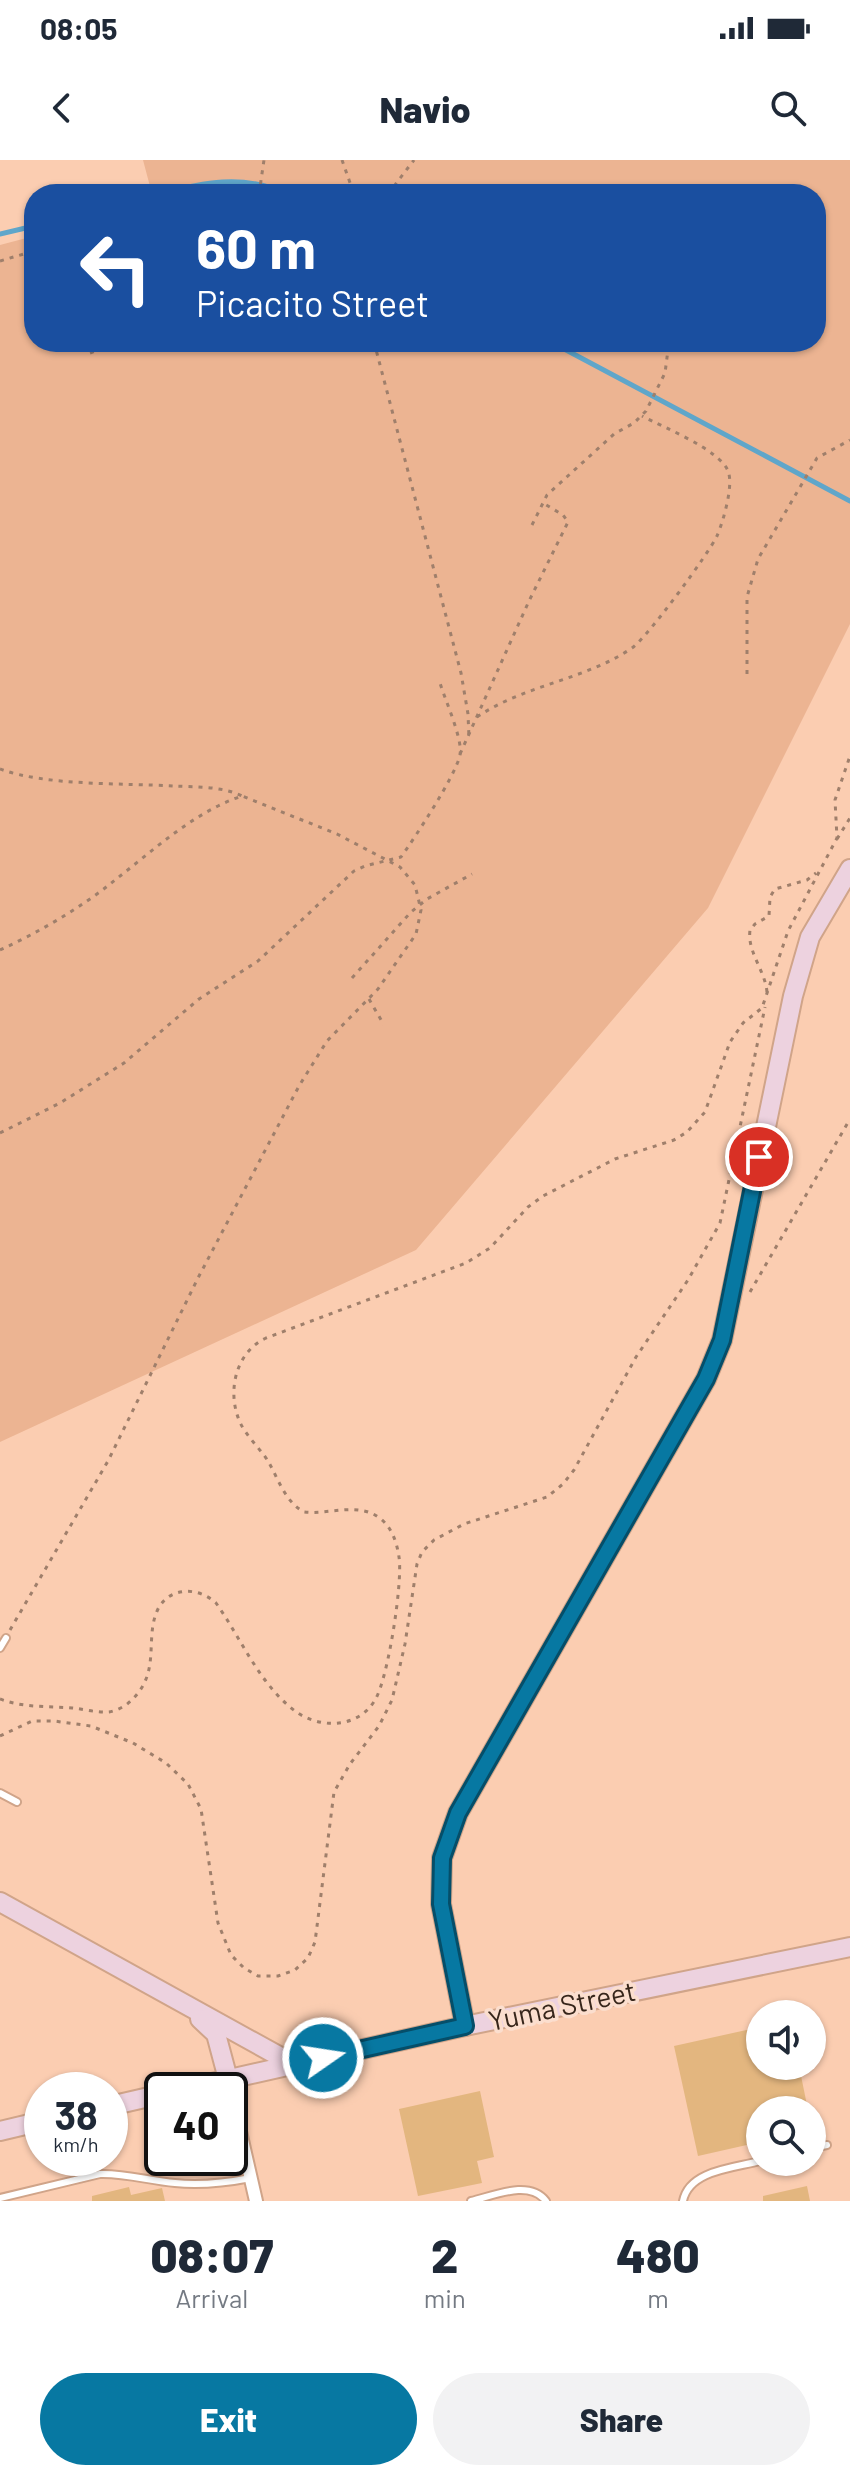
<!DOCTYPE html>
<style>
:root{--surface:#fff;--page:#f2f2f3;--text:#1f2937;--muted:#747a83;--accent:#0778a2}
body{margin:0;font-family:Barlow,sans-serif;background:var(--page);color:var(--text);height:100vh;display:flex;flex-direction:column;font-size:30px;white-space:nowrap}
*{box-sizing:border-box;margin:0}
p{font-size:26px;color:var(--muted)}
.icon{flex:none;width:44px;height:44px;fill:none;stroke:currentColor;stroke-width:2;stroke-linecap:round;stroke-linejoin:round}
.map{position:relative;height:2041px;overflow:hidden}
.side{display:flex;flex-direction:column;background:var(--surface);flex:1}
.side>*{flex:none}
.banner{position:absolute;left:24px;top:24px;width:802px;height:168px;border-radius:32px;box-shadow:0 2px 6px #0004;background:#1a4fa0;color:#fff;overflow:hidden}
.controls{position:absolute;left:746px;top:1840px;display:grid;gap:16px}
.controls a{display:grid;place-items:center;width:80px;height:80px;border-radius:50%;background:var(--surface);box-shadow:0 2px 6px #0004;font-size:40px}
.speed{position:absolute;left:24px;top:1912px;display:flex;gap:16px;font-size:40px;font-weight:700;text-align:center}
.speed>*{display:grid;place-content:center;width:104px;height:104px;border-radius:50%;background:var(--surface);box-shadow:0 2px 6px #0004;line-height:1}
.speed small{font-size:20px;font-weight:400}
.speed .limit{border:4px solid #111;border-radius:12px;background:#fff;color:#111}
.pin{position:absolute;display:grid;place-items:center;width:68px;height:68px;color:#fff;margin:-34px;border:4px solid #fff;border-radius:50%;box-shadow:0 2px 8px #0007}
.me{position:absolute;width:88px;margin:-44px;rotate:77deg;stroke-linejoin:round;filter:drop-shadow(0 0 6px #0008)}
.turn{display:flex;align-items:center;gap:28px;height:168px;padding:0 40px;font-size:36px}
.turn .icon{width:104px;height:104px;stroke-width:2.5}
.turn b{display:block;font-size:56px;line-height:68px}
.eta{display:flex;justify-content:space-evenly;align-items:center;height:136px;text-align:center}
.eta b{font-size:48px;font-weight:800;line-height:56px}
.cta{display:flex;gap:16px;margin-top:auto;padding:16px 40px}
.cta a{flex:1;height:92px;border-radius:48px;background:var(--accent);color:#fff;font-size:32px;font-weight:800;line-height:92px;text-align:center}
.cta a+a{background:var(--page);color:var(--text)}
.status{display:flex;justify-content:space-between;align-items:center;height:56px;padding:0 40px;background:var(--surface);direction:ltr}
.status svg{height:22px;fill:currentColor}
header{display:flex;justify-content:space-between;align-items:center;height:104px;padding:0 40px;background:var(--surface);font-size:36px;font-weight:800}
.map>svg:first-child{display:block}
.green{fill:#ecb492}
.lines{fill:none;stroke-linecap:round;stroke-linejoin:round}
.stream{stroke:#5fa6ca;stroke-width:5}
.building{fill:#e3b67f}
.lane-casing{stroke:#d0a489;stroke-width:10}
.street-casing{stroke:#d0a489;stroke-width:16}
.secondary-casing{stroke:#d0a489;stroke-width:22}
.path{stroke:#9f7f6b;stroke-width:3;stroke-dasharray:4 6;stroke-linecap:butt}
.lane{stroke:#fff;stroke-width:6}
.street{stroke:#fff;stroke-width:12}
.secondary{stroke:#edd2df;stroke-width:18}
.route-casing{stroke:#054e69;stroke-width:20}
.route{stroke:#0778a2;stroke-width:14}
.labels{text-anchor:middle;stroke-width:7;stroke-linejoin:round;paint-order:stroke}
.street-label{font-size:28px;fill:#37261b;stroke:#fbdece}
</style>
<div class="status"><b>08:05</b><svg viewBox="0 0 49 12"><path d="M0 12V9h3v3zM5 12V6h3v6zM10 12V3h3v9zM15 12V0h3v12zM26 1h20v11H26zM47 4h2v5h-2z"/></svg></div>
<header><svg class="icon" aria-label="back" viewBox="0 0 24 24"><path d="M15 5l-7 7 7 7"/></svg>Navio<svg class="icon" aria-label="search" viewBox="0 0 24 24"><circle cx="10" cy="10" r="6"/><path d="M15 15l6 6"/></svg></header>
<div class="map">
<svg width="850" height="2041" viewBox="0 0 850 2041">
<rect width="100%" height="100%" fill="#fbcdb1"/>
<polygon class="green" points="143,0 850,0 850,464 708,748 416,1090 0,1282 0,85 34,76 34,182 816,182 816,34 152,34"/>
<g class="lines">
<g class="stream">
<path d="M158 34C201 23 244 13 286 34"/>
<polyline points="0,74 34,66"/>
<polyline points="551,182 850,341"/>
</g>
</g>
<g class="building">
<polygon points="760,1867 760,1906 799,1906 808,1950 760,1950 760,1982 698,1996 674,1886"/>
<polygon points="480,1931 494,1997 477,2001 482,2023 418,2036 399,1949"/>
<polygon points="807,2026 810,2041 763,2041 763,2036"/>
<polygon points="129,2027 131,2035 162,2028 165,2041 92,2041 92,2036"/>
</g>
<g class="lines">
<g class="lane-casing">
<g id="lane">
<polyline points="0,1488 6,1478"/>
<polyline points="0,1633 17,1642"/>
<polyline points="812,1988 827,1985"/>
<path d="M0 2038 100 2014C125 2013 150 2021 175 2023 201 2026 225 2023 251 2018"/>
<path d="M471 2041C493 2036 529 2019 546 2041"/>
<path d="M683 2041C689 2010 734 2008 760 2001"/>
</g>
</g>
<g class="street-casing">
<polyline id="street" points="228,1919 256,2041"/>
</g>
<g class="secondary-casing">
<g id="secondary">
<polyline points="0,1742 295,1905"/>
<polyline points="200,1859 216,1874 228,1919"/>
<polyline points="465,1866 441,1744 442,1698 458,1653 706,1219 722,1180 793,836 810,777 850,709"/>
<polyline points="181,1930 465,1866 850,1787"/>
<polyline points="110,1946 162,1934"/>
<polyline points="0,1971 42,1961"/>
</g>
</g>
<g class="path">
<polyline points="342,0 354,34"/>
<polyline points="259,34 264,0"/>
<polyline points="388,34 414,0"/>
<polyline points="0,101 34,91"/>
<polyline points="374,182 461,513 468,554 469,578"/>
<polyline points="90,193 119,182"/>
<polyline points="532,365 547,335 614,274 634,263 646,251 665,213 669,182"/>
<polyline points="747,514 747,437 758,399 817,298 850,280"/>
<path d="M477 557C524 525 585 520 632 488 647 478 709 393 717 376 723 362 734 325 728 311 720 290 663 267 642 256"/>
<polyline points="460,594 529,441 568,362 563,355 543,343"/>
<path d="M0 609C46 626 123 623 174 626 195 627 222 626 242 636"/>
<polyline points="837,679 850,658"/>
<path d="M0 790C39 772 81 748 115 720 155 689 194 652 242 636L337 674 400 707 415 725 421 750 416 774 378 829 327 881 299 926 198 1118 108 1301 10 1470"/>
<polyline points="352,818 411,752 427,739 472,714"/>
<path d="M767 832C765 810 747 792 750 770L755 764 769 756 770 737 775 729 807 720 816 713"/>
<polyline points="369,839 384,865"/>
<path d="M0 973 60 943 124 903 199 839 258 801 354 711 365 706 401 697C414 679 456 615 460 595 463 579 445 540 440 523"/>
<polyline points="750,1132 850,959"/>
<path d="M0 1539C24 1548 48 1546 72 1548 84 1549 97 1553 109 1552 115 1551 121 1548 126 1545 164 1515 143 1480 158 1449 170 1426 199 1427 216 1443 241 1478 259 1524 295 1551 319 1569 358 1569 375 1540 388 1519 403 1422 399 1397 397 1383 392 1368 381 1359 359 1341 329 1355 304 1352 285 1342 278 1318 268 1301 259 1287 245 1275 239 1260 227 1230 236 1192 266 1178L466 1103 490 1088 528 1047 543 1036 615 999 674 980 687 972 705 952 730 882 743 863 762 848 788 771 837 678 835 640 850 596"/>
<polyline points="0,1576 32,1561 54,1561 91,1566 133,1583 166,1603 188,1624 201,1649 218,1763 231,1795 244,1808 258,1816 278,1816 295,1810 308,1798 315,1782 334,1632 350,1604 379,1566 392,1540 405,1484 417,1404 422,1392 434,1380 464,1364 547,1337 563,1324 574,1310 636,1197 688,1120 720,1063 765,847"/>
</g>
<use href="#lane" class="lane"/>
<use href="#street" class="street"/>
<use href="#secondary" class="secondary"/>
</g>
<g class="lines">
<g class="route-casing">
<polyline id="route" points="323,1898 465,1866 441,1744 442,1698 458,1653 706,1219 722,1180 759,997"/>
</g>
<use href="#route" class="route"/>
</g>
<g class="labels">
<g class="street-label">
<text transform="translate(562 1846) rotate(-12)" y="10">Yuma Street</text>
</g>
</g>
</svg>
<div class="controls">
<a><svg class="icon" aria-label="sound" viewBox="0 0 24 24"><path d="M4 9h4l5-4v14l-5-4H4zM17 9q2 3 0 6"/></svg></a>
<a><svg class="icon" aria-label="search" viewBox="0 0 24 24"><circle cx="10" cy="10" r="6"/><path d="M15 15l6 6"/></svg></a>
</div>
<div class="speed"><div>38<small>km/h</small></div><div class="limit">40</div></div>
<div class="pin" style="left:759px;top:997px;background:#d93025"><svg class="icon" aria-label="arrive" viewBox="0 0 24 24"><path d="M6 21V4h12l-3 4 3 4H6"/></svg></div>
<svg class="me" style="left:323px;top:1898px" viewBox="-20 -20 40 40"><circle r="17" fill="#0778a2" stroke="#fff" stroke-width="3"/><path d="M0-11L8 9 0 5-8 9z" fill="#fff"/></svg>
<div class="banner">
<div class="turn"><svg class="icon" aria-label="left" viewBox="0 0 24 24"><path d="M17 20v-9H6M10 6l-5 5 5 5"/></svg><div><b>60 m</b>Picacito Street</div></div>
</div>
</div>
<section class="side">
<div class="eta">
<div><b>08:07</b><p>Arrival</p></div>
<div><b>2</b><p>min</p></div>
<div><b>480</b><p>m</p></div>
</div>
<div class="cta"><a>Exit</a><a>Share</a></div>
</section>
